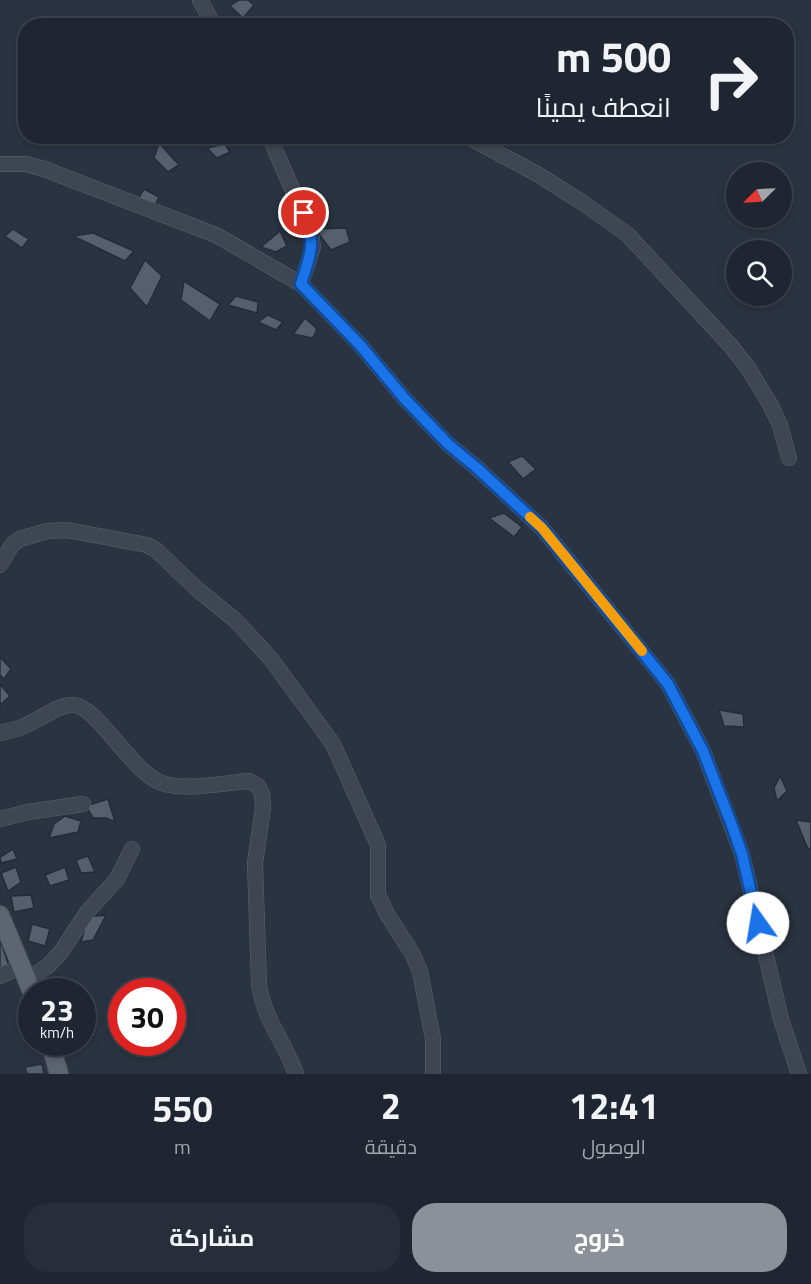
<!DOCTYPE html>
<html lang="ar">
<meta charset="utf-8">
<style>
:root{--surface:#202631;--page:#282e39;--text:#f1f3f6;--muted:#a2a5ab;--line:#3d434d;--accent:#8c9099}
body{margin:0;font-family:"Titillium Web",Cairo,sans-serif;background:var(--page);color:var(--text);direction:rtl;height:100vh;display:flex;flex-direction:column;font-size:22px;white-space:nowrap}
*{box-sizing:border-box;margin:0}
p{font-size:20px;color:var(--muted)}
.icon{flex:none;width:33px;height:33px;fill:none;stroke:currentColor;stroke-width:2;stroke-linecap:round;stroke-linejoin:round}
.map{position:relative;height:1074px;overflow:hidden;direction:ltr}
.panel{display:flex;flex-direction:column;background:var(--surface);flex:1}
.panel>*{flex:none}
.hud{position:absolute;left:18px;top:18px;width:776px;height:126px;border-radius:24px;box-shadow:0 3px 9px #0003,0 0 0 2px var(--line);direction:rtl;background:#202631;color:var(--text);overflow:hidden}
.needle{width:39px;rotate:246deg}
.buttons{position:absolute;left:726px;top:162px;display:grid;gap:12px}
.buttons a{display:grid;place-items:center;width:66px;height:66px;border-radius:50%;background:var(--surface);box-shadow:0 3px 9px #0003,0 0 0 2px var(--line);font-size:30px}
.speed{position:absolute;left:18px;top:978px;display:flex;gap:12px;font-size:30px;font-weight:700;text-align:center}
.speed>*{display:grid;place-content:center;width:78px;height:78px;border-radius:50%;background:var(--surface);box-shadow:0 3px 9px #0003,0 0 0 2px var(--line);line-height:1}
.speed small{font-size:15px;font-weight:400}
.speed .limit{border:9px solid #d22;background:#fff;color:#111}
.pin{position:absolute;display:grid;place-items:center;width:51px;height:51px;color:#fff;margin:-26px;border:3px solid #fff;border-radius:50%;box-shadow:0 2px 6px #0007}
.me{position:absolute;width:66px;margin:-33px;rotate:347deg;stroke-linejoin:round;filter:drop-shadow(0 0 4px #0008)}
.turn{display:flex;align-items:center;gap:21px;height:126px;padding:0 24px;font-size:27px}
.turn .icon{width:78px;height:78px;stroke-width:2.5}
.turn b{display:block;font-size:42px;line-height:51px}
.eta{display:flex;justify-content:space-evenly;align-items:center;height:102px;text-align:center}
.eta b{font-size:36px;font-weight:700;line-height:42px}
.action{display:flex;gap:12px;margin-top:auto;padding:12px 24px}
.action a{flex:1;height:69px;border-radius:24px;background:var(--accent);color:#fff;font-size:24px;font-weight:700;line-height:69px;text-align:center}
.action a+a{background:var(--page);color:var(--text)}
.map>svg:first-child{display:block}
.building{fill:#555f6e;stroke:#252c39;stroke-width:1.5}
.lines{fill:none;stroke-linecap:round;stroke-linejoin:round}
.minor-casing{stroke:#5c636e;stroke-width:16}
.major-casing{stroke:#484e5a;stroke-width:20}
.minor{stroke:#3e4651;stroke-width:15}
.major{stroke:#5c6571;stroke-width:18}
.route-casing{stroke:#114b97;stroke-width:15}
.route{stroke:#1a73e8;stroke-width:10}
.slow{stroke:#f59e0b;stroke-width:10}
</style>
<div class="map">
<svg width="811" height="1074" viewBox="0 0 811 1074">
<rect width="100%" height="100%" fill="#2a3341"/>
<g class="building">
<polygon points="239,0 248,0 254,5 243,18 230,6"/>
<polygon points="263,16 276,26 256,26"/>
<polygon points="159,143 179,165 168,172 154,158"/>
<polygon points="225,144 230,152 217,158 207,148"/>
<polygon points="144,189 159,197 153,208 136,203"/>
<polygon points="346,228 350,242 331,250 315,229"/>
<polygon points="13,229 29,239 22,248 5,236"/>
<polygon points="280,231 287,246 276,252 261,247"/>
<polygon points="93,233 134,251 125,261 73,236"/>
<polygon points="145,260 162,276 147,307 130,288"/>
<polygon points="184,281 220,304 210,321 181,300"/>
<polygon points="236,296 258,302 257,313 228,305"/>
<polygon points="268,315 283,322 276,330 258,322"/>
<polygon points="305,318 317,329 313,338 293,334"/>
<polygon points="522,456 536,469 523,479 508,462"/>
<polygon points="504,513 522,527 514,537 489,518"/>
<polygon points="0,657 11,669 4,679 0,675"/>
<polygon points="0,684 10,696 0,705"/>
<polygon points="719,710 743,714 744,727 724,726"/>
<polygon points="780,776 787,791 777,801 774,788"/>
<polygon points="108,799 115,822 106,818 93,818 86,806"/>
<polygon points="65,816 81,821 78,832 49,838 54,824"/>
<polygon points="796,820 811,822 811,848 808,849"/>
<polygon points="13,849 17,859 1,863 0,857"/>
<polygon points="88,856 95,872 81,873 76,860"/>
<polygon points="16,867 21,882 8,891 1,873"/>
<polygon points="65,867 69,880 50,886 45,875"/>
<polygon points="31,895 34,908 14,912 11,896"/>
<polygon points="106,915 93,940 81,942 88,917"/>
<polygon points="32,924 50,929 45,946 28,941"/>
<polygon points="1,943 9,966 0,970 0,944"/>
<polygon points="74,980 79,991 64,992"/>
<polygon points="91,1024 96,1035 79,1046 77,1042 82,1042 82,1031"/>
<polygon points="42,1064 44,1074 27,1074 25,1067"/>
</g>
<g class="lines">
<g class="minor-casing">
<g id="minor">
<polyline points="200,0 214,26"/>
<polyline points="269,136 311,232 313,247 301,284"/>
<polyline points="466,136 539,175 583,203 627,234 731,346 748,368 770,404 780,425 789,458"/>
<polyline points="0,164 26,164 44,169 216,235 301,284 361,346 404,398 448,444 477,468 542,528 668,684 703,751 742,854 781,1019 799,1074"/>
<polyline points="0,565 12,545 20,539 47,531 67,530 147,545 156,550 198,590 234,619 250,636 271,659 333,744 378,845 378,895 387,914 412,953 420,971 433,1039 433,1074"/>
<path d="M0 733C7 731 15 730 22 727 39 721 55 705 73 705 97 705 132 773 162 783 185 791 224 783 249 781L258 786 262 794 263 808 255 863 259 984C264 1021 284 1040 296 1074"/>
<polyline points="0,819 28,812 83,804"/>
<polyline points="0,976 21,966"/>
<polyline points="27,979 48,966 61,952 88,911 117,879 132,849"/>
</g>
</g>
<g class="major-casing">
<g id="major">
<polyline points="0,915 32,992"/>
<polyline points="50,1042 59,1074"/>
</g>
</g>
<use href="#minor" class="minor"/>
<use href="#major" class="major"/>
</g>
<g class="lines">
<g class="route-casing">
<path id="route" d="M304 213C316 247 311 251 301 284L361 346 404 398 448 444 477 468 542 528 668 684 703 751 731 823 742 854 758 923"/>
</g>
<use href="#route" class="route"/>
<polyline class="slow" points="530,517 542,528 642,651"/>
</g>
</svg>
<div class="buttons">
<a><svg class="needle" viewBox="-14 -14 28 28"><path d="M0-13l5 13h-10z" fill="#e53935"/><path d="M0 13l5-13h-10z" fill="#a2a5ab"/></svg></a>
<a><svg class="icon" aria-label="search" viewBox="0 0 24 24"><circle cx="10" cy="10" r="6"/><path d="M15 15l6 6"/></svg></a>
</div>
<div class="speed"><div>23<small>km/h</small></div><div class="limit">30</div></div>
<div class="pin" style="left:304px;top:213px;background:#d93025"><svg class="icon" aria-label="arrive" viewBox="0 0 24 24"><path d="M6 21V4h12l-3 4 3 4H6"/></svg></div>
<svg class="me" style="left:758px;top:923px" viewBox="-20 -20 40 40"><circle r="19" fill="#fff"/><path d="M0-13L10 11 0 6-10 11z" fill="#1a73e8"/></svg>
<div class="hud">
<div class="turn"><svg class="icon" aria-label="right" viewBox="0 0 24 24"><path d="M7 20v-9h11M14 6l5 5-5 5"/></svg><div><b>500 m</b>انعطف يمينًا</div></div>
</div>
</div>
<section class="panel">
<div class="eta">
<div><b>12:41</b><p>الوصول</p></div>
<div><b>2</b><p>دقيقة</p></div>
<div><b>550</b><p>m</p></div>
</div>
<div class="action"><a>خروج</a><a>مشاركة</a></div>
</section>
